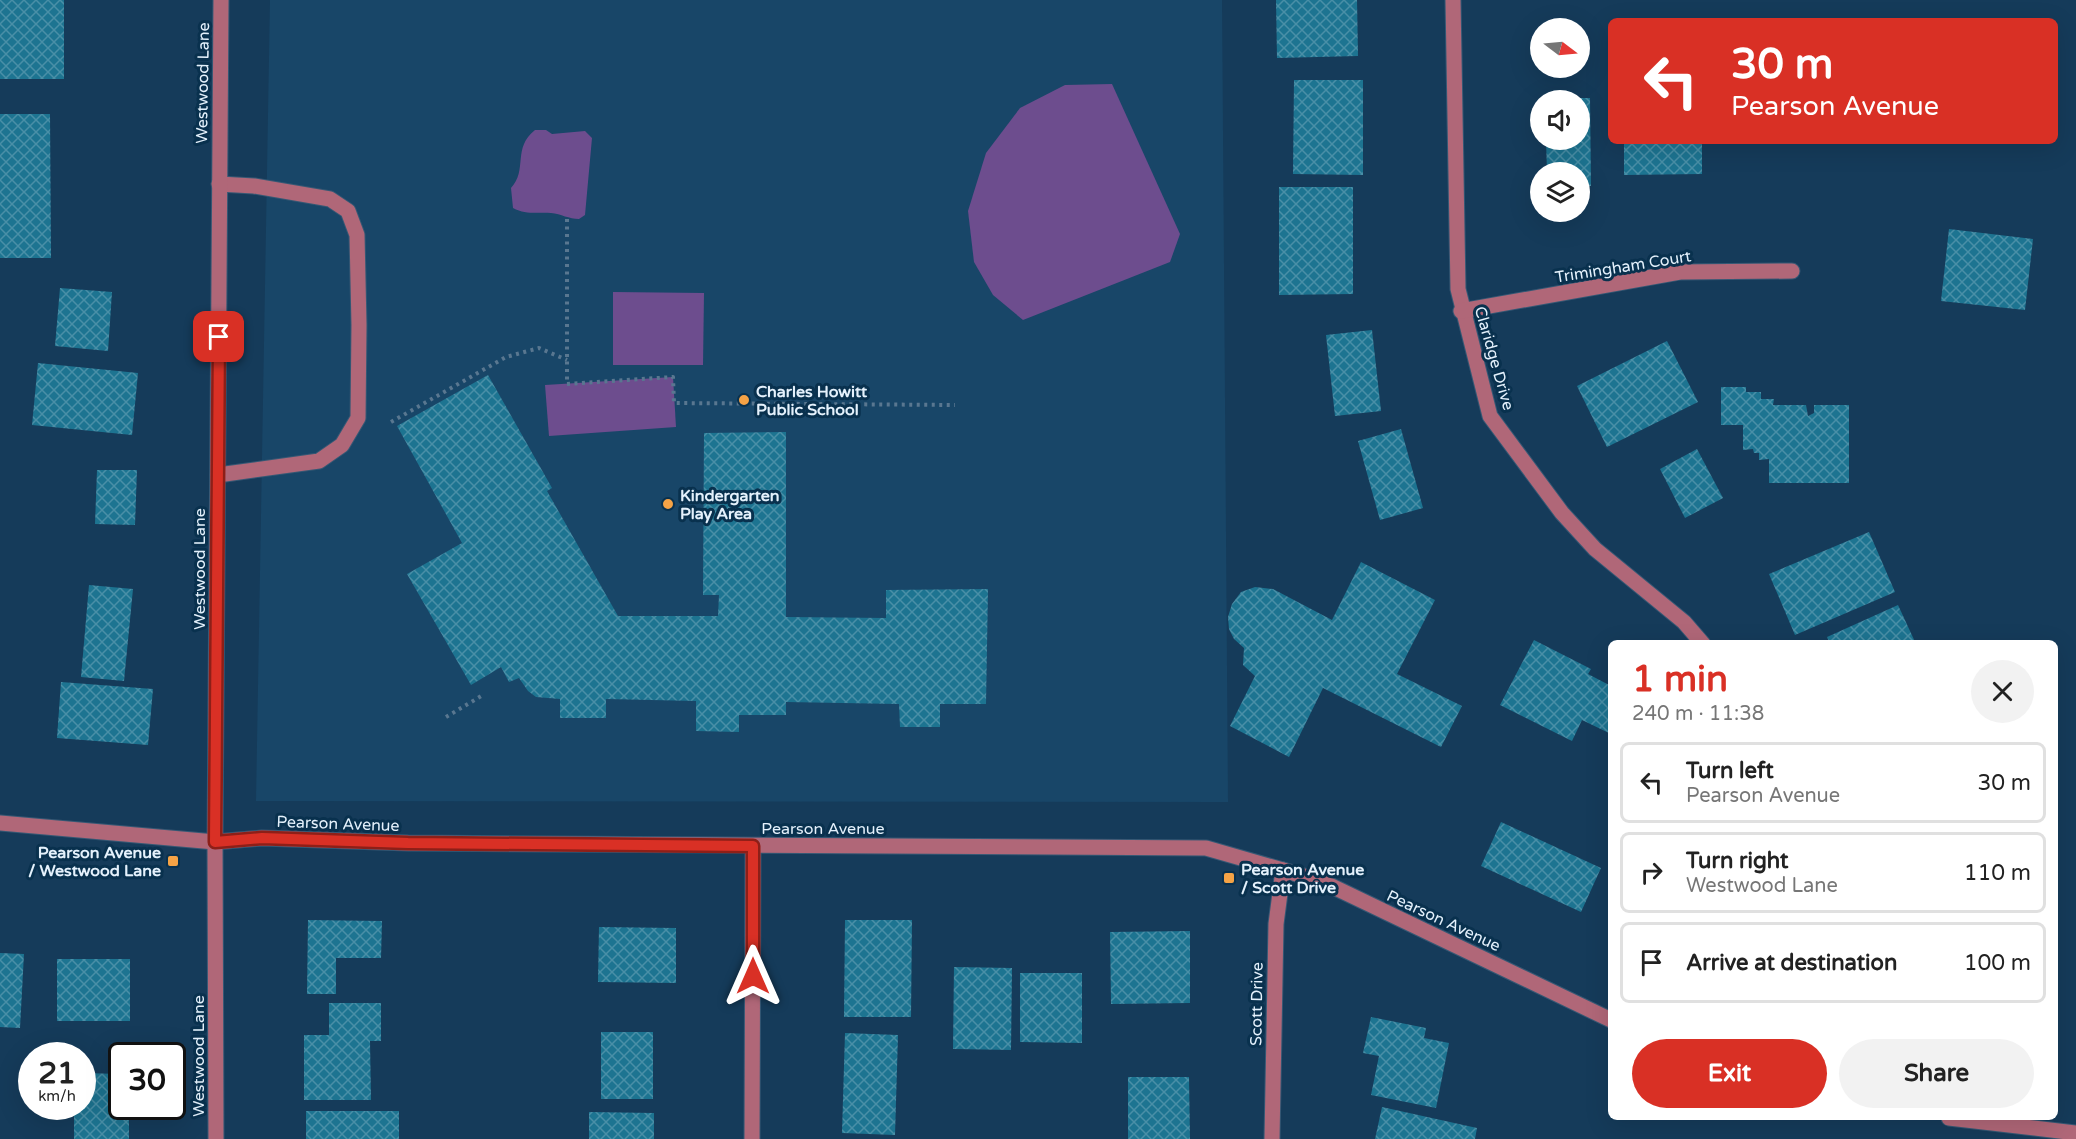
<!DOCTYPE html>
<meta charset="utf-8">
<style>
:root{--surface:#fff;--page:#f2f2f2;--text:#222;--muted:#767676;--line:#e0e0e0;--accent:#d93025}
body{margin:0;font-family:"Varela Round",sans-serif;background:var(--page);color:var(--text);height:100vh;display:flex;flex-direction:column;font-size:22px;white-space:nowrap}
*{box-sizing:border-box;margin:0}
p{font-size:20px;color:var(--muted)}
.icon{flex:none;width:33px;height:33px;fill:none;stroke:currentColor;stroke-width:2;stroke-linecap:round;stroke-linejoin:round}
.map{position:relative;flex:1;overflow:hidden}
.side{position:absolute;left:1608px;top:640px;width:450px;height:480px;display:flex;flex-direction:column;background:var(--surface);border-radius:9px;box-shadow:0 6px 24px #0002}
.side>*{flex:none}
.top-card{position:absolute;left:1608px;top:18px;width:450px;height:126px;border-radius:9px;box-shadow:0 6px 24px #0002;background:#d93025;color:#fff;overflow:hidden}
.needle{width:39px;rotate:106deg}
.controls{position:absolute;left:1530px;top:18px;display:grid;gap:12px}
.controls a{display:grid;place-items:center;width:60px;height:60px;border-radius:50%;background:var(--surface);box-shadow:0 6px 24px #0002;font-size:30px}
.speed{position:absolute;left:18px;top:1042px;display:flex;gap:12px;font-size:30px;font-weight:700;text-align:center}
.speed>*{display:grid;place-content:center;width:78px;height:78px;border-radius:50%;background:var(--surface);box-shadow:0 6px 24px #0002;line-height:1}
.speed small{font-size:15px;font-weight:400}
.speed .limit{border:3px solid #111;border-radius:9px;background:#fff;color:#111}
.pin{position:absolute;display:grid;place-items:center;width:51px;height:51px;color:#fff;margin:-26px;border-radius:12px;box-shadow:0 3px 9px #0006}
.me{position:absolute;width:66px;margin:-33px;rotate:0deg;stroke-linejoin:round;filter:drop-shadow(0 0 4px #0008)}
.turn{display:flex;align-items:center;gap:21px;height:126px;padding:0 24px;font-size:27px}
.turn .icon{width:78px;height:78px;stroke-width:2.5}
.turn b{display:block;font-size:42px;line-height:51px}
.round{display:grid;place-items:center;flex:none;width:63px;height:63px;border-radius:32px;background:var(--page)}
.head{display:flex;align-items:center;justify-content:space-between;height:102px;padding:0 24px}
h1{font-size:36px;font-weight:800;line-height:45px;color:var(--accent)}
.action{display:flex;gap:12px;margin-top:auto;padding:12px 24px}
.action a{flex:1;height:69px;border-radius:36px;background:var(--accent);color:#fff;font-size:24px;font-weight:800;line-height:69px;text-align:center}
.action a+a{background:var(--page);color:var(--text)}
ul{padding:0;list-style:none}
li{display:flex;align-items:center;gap:18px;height:81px;margin:0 12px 9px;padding:0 12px;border:3px solid var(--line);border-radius:9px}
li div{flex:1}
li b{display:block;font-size:22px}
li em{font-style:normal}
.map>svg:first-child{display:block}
.built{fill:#184668}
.green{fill:#6d4d8e}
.building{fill:url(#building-cross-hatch)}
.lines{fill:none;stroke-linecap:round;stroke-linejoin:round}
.minor-casing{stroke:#365874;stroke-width:17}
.path{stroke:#597790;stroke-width:4;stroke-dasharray:3 4.5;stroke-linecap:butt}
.minor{stroke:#b06778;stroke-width:15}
.route-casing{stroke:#8d1f18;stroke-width:15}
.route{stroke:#d93025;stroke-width:10}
.poi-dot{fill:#f5a346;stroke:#09314e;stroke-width:2}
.labels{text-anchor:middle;stroke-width:6;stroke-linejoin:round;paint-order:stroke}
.street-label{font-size:16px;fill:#e4f1fc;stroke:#09314e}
.poi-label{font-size:16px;font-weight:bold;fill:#e4f1fc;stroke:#09314e;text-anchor:start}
</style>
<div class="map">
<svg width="2076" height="1139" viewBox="0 0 2076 1139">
<defs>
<pattern id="building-cross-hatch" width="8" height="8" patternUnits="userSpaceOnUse" patternTransform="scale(1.5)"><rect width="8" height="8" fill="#1d7491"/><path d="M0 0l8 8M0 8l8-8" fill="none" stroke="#498fa7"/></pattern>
</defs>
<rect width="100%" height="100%" fill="#153b5a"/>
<polygon class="built" points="270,0 1222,0 1228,802 256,801"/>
<g class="green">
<polygon points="1112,84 1180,234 1170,262 1023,320 993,295 974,262 968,211 986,153 1020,108 1065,85"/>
<path d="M535 130H546L552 134 585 131 592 138 585 215 579 219C569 219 561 214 551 213 537 212 526 215 513 208L511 188C528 170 512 148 535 130Z"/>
<polygon points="613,292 704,293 703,365 613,365"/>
<polygon points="673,377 676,427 549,436 545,385"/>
</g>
<g class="building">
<rect x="0" y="0" width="64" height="79"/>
<polygon points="1276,0 1357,0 1358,56 1277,58"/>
<polygon points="1294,80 1363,80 1363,175 1293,174"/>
<polygon points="1544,98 1590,98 1591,186 1580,186 1580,172 1547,172 1546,140 1580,140 1580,100"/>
<polygon points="0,114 50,114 51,258 0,258"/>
<polygon points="1624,141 1702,141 1702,174 1624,175"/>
<polygon points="1279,187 1353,187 1353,294 1279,295"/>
<polygon points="1949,229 2033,239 2025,310 1941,301"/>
<polygon points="60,288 112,292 108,351 55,346"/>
<polygon points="1372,330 1381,411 1335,416 1326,335"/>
<polygon points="1667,341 1698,402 1607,447 1577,386"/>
<polygon points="38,363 138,373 132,435 32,425"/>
<polygon points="488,375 552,488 547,491 618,616 718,616 719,595 703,595 704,433 786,432 786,617 886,618 886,590 988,589 986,704 940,704 940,727 900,727 899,704 786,702 786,715 739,715 739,732 696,731 696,701 606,699 606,718 560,718 560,699 536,697 528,691 519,678 509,682 501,667 471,685 407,574 462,543 397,426"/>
<polygon points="1721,387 1746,387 1746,392 1761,392 1761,399 1774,399 1773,405 1806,405 1808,416 1814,413 1814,405 1849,405 1849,483 1769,483 1769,459 1759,460 1759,453 1754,453 1753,449 1743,450 1743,425 1721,425"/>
<polygon points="1401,429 1423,508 1380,520 1358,441"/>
<polygon points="1697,449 1723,498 1685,518 1660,469"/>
<polygon points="97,470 137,470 135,525 95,524"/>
<polygon points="1869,532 1895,592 1795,635 1769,574"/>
<polygon points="1361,562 1435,600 1397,674 1462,706 1441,747 1323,688 1289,757 1230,726 1255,676 1243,665 1244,648 1234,639 1229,629 1228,617 1232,604 1241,592 1255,587 1273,589 1332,620"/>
<polygon points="89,585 133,589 124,681 81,677"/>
<polygon points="1898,605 1916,644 1830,644 1827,637"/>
<polygon points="1534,640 1591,669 1588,674 1611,686 1611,734 1582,720 1572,741 1500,705"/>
<polygon points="61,682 153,689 148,745 57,738"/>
<polygon points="1501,822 1601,868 1581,912 1481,866"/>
<polygon points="308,920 382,921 381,958 336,958 336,994 307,994"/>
<polygon points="845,920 912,920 911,1017 844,1017"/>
<polygon points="599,927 676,928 676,983 598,982"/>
<polygon points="1190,931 1190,1003 1111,1004 1110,932"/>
<polygon points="0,953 24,954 20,1028 0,1027"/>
<rect x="57" y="959" width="73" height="62"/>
<polygon points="954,967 1012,968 1011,1050 953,1049"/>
<polygon points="1020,973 1082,973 1082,1043 1020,1042"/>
<polygon points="329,1003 381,1003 381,1041 370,1041 371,1100 304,1100 304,1035 329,1035"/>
<polygon points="1371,1017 1426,1028 1424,1038 1449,1043 1436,1108 1371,1095 1379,1056 1363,1053"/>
<rect x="601" y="1032" width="52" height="67"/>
<polygon points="845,1033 898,1035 895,1135 842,1133"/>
<polygon points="82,1073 122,1074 122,1107 129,1107 129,1139 74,1139 74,1107 82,1107"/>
<polygon points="1128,1077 1189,1077 1190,1139 1128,1139"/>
<polygon points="1382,1107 1477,1128 1475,1139 1375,1139"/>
<rect x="306" y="1111" width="93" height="28"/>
<polygon points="589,1112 654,1113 654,1139 589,1139"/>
</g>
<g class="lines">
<g class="minor-casing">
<g id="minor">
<polyline points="1453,0 1458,289 1490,416 1562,513 1595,549 1684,622 1703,644"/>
<polyline points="1461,311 1680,272 1792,271"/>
<polyline points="218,475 319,461 342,445 358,418 359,325 357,235 348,211 330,199 254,186 219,184"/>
<polyline points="0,823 215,842 262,838 408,843 1206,848 1321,881 1611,1020"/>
<polyline points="1949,1118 2076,1133"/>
<polyline points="216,1139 215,842 221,0"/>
<polyline points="752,1139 753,846"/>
<polyline points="1272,1139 1276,924 1283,870"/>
</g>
</g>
<g class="path">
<polyline points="567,219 567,384 673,377 674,403 955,405"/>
<polyline points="391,422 506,357 539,348 567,360"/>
<polyline points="446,717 483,695"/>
</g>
<use href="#minor" class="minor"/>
</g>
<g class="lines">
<g class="route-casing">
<polyline id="route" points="219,337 215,842 262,838 408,843 753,846 753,976"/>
</g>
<use href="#route" class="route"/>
</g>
<g class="poi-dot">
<circle cx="744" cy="400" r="6"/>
<circle cx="668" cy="504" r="6"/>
<rect x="167" y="855" width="12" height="12" rx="3"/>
<rect x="1223" y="872" width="12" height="12" rx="3"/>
</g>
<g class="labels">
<g class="street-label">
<text transform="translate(202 83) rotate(-89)" y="6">Westwood Lane</text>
<text transform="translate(1623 266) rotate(-9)" y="6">Trimingham Court</text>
<text transform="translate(1495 358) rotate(74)" y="6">Claridge Drive</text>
<text transform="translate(199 569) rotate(-90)" y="6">Westwood Lane</text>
<text transform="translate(338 823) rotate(2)" y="6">Pearson Avenue</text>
<text x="823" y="834">Pearson Avenue</text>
<text transform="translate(1444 920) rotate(25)" y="6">Pearson Avenue</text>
<text transform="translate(1256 1004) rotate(-89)" y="6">Scott Drive</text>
<text transform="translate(198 1056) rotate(-90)" y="6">Westwood Lane</text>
</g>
<g class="poi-label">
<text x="756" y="397">Charles Howitt<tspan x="756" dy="18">Public School</tspan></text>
<text x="680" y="501">Kindergarten<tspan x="680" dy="18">Play Area</tspan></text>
<text x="161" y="858" text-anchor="end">Pearson Avenue<tspan x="161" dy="18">/ Westwood Lane</tspan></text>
<text x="1241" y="875">Pearson Avenue<tspan x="1241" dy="18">/ Scott Drive</tspan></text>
</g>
</g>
</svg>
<div class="controls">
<a><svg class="needle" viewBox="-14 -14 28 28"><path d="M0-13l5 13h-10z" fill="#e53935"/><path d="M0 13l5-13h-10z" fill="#767676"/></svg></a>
<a><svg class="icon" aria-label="sound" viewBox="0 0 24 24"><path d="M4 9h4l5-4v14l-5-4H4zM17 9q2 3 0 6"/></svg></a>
<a><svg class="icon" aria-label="layers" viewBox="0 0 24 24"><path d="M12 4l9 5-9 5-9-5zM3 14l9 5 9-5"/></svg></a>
</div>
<div class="speed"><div>21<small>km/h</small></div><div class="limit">30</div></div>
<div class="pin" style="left:219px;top:337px;background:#d93025"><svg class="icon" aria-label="arrive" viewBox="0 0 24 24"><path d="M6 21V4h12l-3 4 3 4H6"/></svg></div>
<svg class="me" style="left:753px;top:976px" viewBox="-20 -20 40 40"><path d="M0-17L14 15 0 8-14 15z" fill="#d93025" stroke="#fff" stroke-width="4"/></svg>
<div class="top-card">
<div class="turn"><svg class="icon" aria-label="left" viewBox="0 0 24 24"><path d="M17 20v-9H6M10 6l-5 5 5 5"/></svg><div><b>30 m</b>Pearson Avenue</div></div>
</div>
<section class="side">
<div class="head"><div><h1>1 min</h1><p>240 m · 11:38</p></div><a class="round"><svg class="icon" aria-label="close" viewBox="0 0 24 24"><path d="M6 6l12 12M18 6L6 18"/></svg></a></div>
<ul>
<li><svg class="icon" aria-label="left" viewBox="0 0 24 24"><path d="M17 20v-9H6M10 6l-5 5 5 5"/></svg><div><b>Turn left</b><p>Pearson Avenue</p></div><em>30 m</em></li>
<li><svg class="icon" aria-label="right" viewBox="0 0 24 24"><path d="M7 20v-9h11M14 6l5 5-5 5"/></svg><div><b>Turn right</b><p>Westwood Lane</p></div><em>110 m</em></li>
<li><svg class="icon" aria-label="arrive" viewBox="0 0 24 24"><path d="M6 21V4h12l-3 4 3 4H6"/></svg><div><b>Arrive at destination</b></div><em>100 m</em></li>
</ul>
<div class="action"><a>Exit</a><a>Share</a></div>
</section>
</div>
